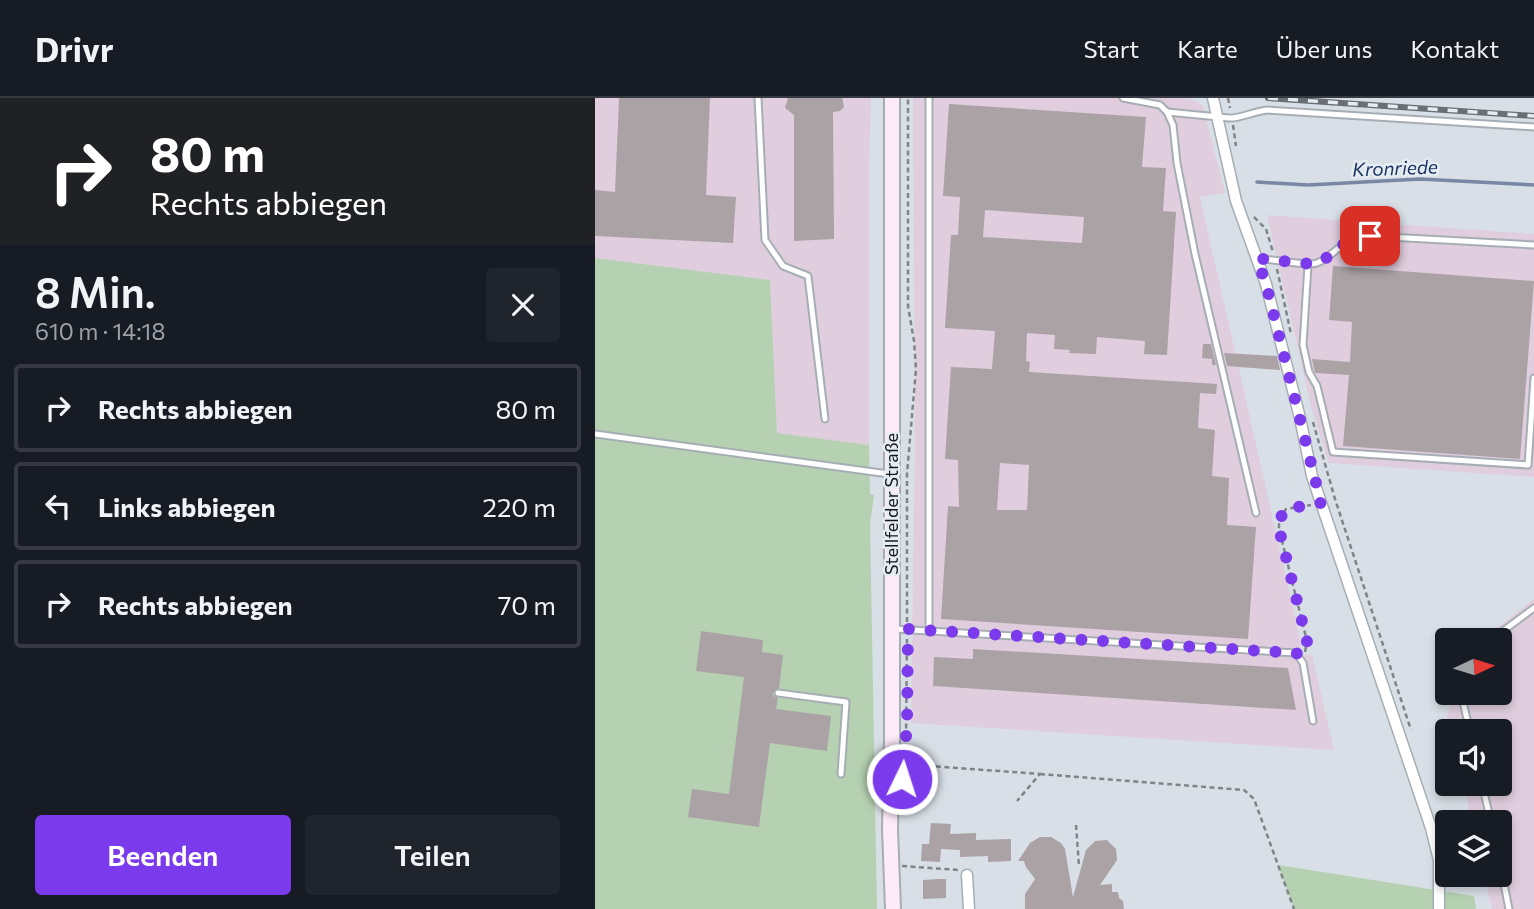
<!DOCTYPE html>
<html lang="de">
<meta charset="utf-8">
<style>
:root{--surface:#171b24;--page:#20242c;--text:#f1f3f6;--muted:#9ea1a6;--line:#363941;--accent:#7c3aed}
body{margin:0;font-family:Commissioner,sans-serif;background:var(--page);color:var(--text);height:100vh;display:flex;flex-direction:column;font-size:26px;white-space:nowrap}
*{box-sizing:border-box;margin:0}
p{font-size:23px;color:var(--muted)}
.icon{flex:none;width:38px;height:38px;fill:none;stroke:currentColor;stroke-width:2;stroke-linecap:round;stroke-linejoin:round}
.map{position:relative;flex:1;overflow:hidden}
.drawer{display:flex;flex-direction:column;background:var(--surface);width:595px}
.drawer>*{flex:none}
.banner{background:#202124;color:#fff;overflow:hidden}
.needle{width:46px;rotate:86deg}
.tools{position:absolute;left:840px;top:530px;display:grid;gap:14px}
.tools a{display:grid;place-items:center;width:77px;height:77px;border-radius:7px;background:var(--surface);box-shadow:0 4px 10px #0003;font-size:35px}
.pin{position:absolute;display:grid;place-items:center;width:60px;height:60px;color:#fff;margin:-30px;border-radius:14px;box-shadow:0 4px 10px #0006}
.me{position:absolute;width:77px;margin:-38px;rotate:4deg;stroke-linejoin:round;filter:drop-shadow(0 0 5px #0008)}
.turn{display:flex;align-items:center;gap:24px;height:147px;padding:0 35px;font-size:32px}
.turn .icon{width:91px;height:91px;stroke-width:2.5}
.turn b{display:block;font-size:49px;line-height:60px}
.round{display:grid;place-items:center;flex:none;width:74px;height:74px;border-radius:7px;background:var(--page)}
.overview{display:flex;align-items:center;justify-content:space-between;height:119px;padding:0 35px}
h1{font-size:42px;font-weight:600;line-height:52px}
.button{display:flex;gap:14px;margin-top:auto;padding:14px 35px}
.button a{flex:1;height:80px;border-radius:7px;background:var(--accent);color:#fff;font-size:28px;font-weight:600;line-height:80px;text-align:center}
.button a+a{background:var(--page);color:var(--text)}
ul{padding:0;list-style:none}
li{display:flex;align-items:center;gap:21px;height:88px;margin:0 14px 10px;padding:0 21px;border:4px solid var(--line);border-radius:7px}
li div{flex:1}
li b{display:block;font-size:26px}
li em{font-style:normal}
header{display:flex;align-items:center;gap:42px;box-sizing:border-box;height:98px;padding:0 35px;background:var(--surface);border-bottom:2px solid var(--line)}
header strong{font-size:33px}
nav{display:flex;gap:38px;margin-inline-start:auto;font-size:24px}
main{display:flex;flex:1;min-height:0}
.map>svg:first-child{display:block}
.industrial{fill:#e0cede}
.green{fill:#b5d1b1}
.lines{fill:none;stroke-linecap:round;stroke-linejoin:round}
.stream{stroke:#7888a4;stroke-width:3.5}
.building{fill:#aba2a5;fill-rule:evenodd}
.lane-casing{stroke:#a6aeb4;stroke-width:9}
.street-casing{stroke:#a6aeb4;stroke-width:13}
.secondary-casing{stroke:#a6aeb4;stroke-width:18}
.path{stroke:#7f8488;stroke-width:2.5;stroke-dasharray:5 3.5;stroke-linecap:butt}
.lane{stroke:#fff;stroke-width:5}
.street{stroke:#fff;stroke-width:10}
.secondary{stroke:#feebf9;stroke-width:14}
.rail-casing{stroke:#6a6f73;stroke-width:6}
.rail{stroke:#e5edf3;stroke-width:3.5;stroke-dasharray:10;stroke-linecap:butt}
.route{stroke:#7c3aed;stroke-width:12;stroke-dasharray:0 21.6}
.labels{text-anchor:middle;stroke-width:5;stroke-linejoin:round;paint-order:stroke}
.street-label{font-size:18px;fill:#141719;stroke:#e5edf3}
.water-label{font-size:19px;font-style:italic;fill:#172f5f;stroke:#e5edf3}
</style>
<header>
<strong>Drivr</strong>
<nav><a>Start</a><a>Karte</a><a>Über uns</a><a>Kontakt</a></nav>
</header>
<main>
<section class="drawer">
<div class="banner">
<div class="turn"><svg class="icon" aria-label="right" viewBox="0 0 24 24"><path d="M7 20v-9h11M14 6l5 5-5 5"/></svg><div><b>80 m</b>Rechts abbiegen</div></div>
</div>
<div class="overview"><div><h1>8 Min.</h1><p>610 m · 14:18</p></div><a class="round"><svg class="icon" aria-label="close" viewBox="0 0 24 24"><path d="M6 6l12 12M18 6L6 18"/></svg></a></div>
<ul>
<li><svg class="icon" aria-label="right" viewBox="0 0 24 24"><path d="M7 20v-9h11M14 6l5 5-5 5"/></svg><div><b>Rechts abbiegen</b></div><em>80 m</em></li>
<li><svg class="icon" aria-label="left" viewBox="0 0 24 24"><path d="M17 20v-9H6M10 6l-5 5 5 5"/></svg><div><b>Links abbiegen</b></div><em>220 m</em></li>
<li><svg class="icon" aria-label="right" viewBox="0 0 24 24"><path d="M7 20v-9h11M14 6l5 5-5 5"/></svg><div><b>Rechts abbiegen</b></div><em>70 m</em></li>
</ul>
<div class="button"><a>Beenden</a><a>Teilen</a></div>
</section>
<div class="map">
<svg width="939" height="811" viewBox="0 0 939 811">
<rect width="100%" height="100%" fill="#d8dfe6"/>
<g class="industrial">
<polygon points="0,0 276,0 274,73 274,347 182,336 175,182 0,160"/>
<polygon points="318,0 587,0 602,3 608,9 630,95 605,99 706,545 705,558 717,557 739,652 316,625 320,336"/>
<polygon points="672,117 939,136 939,379 734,365 716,308"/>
<polygon points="939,501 939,811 897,811 889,777 905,777 905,724 877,724 868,686 905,686 905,634 856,633 852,619 858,595 905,595 905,542 886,542"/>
</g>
<g class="green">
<polygon points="0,160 175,182 182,335 274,347 275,396 279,397 275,426 282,811 0,811"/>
<polygon points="683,767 879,798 881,811 699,811"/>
</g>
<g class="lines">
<polyline class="stream" points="662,84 713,87 825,81 939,87"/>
</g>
<g class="building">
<polygon points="24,0 115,0 111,97 141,99 138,145 0,138 0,92 20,94"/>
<polygon points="193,0 247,0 248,3 249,9 245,13 238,14 239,141 199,143 199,17 190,10"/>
<path d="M354 6 551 19 547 69 571 70 568 113 581 114 572 257 549 256 550 243 502 239 501 256 474 255 475 252 459 251 460 237 432 235 431 263 435 264 434 274 622 286 621 296 605 295 603 330 620 332 617 378 634 380 632 427 661 429 653 541 346 521 353 408 364 409 363 362 350 361 356 269 397 271 400 233 350 230 356 137H363L365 99 348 98ZM390 112 489 119 487 145 388 139ZM405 365 434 367 432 412H402Z"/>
<polygon points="738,168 939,183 925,361 748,348 754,277 720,275 717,261 755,264 757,224 734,222"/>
<polygon points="608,246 616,246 621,267 617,267 617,261 607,260"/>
<polygon points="629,255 682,258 685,272 632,268"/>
<polygon points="106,533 168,542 167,554 188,557 184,590 178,594 178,598 183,600 181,611 236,618 232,653 175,645 164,729 93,719 97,691 134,696 149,579 101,573"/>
<polygon points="378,551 693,570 701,612 338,588 339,559 378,561"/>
<polygon points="336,725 356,726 355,736 381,735 381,742 416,741 416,763 393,764 393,758 365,759 365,752 346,751 345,764 326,763 327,746 334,746"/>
<polygon points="445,739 456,739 466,745 470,751 478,799 491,752 500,743 512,742 521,751 522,762 505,787 517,786 517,794 523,794 524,800 528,803 529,811 430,811 430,796 440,781 431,769 429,763 423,763 435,745"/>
<polygon points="344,781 351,781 351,800 328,801 328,782"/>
</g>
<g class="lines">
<g class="lane-casing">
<g id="lane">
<polyline points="163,0 170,142 188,168 213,178 230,321"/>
<polyline points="528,0 565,7 572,14 578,27 582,65 600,156 661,415"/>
<path d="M572 14C593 16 613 18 634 20 643 21 661 13 672 12L939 29"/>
<path d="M662 161C677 160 712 169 722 165 735 160 742 149 754 143 760 140 768 139 775 138L939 147"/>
<polyline points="713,167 708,247 714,274 722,288 738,354 933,367 939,280"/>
<polyline points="0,336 294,376"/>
<polyline points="300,531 701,555 708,565 718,623"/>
<polyline points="334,534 334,0"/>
<polyline points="896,542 939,510"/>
<polyline points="183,595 251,604 246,676"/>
<polyline points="866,595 875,634"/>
<polyline points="887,686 896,724"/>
<polyline points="905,766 914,811"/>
</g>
</g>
<g class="street-casing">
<g id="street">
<polyline points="618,0 641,103 671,186 705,320 717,378 836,730 844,762 844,811"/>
<polyline points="372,777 374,811"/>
</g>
</g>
<g class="secondary-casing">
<polyline id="secondary" points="297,0 297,643 295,731 298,811"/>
</g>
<g class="path">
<polyline points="633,0 635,10"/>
<polyline points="638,27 641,48"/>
<polyline points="659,119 671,131 678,154"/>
<polyline points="682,171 696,236"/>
<polyline points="718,324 740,401 816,632"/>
<polyline points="312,524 312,376 321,271 319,243 313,208 313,0"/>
<polyline points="710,554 712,543 684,431 684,422 691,411 716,407"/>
<polyline points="311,639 312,541"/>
<polyline points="307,666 445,676 422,703"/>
<polyline points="445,676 649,692 659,701 699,811"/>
<polyline points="481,727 484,768"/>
<polyline points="307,768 364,772"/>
</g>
<use href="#lane" class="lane"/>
<use href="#street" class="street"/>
<use href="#secondary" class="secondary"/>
<g class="rail-casing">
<polyline id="rail" points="673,0 939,18"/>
</g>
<use href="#rail" class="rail"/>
</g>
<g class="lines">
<path class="route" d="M307 681 312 628 313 531 701 555 705 558 710 555 712 543 684 431V422L691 411 726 405 671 186 662 161C677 160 712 168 722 165 735 160 742 149 754 143 760 140 768 139 775 138"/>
</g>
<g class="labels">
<g class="street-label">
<text transform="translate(297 406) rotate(-90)" y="6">Stellfelder Straße</text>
</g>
<g class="water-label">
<text transform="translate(800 70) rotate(-2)" y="7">Kronriede</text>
</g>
</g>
</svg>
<div class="tools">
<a><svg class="needle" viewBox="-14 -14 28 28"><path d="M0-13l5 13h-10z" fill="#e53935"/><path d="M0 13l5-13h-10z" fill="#9ea1a6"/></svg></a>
<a><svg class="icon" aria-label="sound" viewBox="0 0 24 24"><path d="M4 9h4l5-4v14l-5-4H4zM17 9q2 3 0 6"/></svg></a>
<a><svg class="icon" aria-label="layers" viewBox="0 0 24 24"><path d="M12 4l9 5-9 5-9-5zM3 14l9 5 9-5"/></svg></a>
</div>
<div class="pin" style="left:775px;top:138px;background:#d93025"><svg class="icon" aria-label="arrive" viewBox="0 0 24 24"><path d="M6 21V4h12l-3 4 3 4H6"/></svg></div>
<svg class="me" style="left:307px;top:681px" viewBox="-20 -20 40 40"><circle r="17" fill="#7c3aed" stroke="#fff" stroke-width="3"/><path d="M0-11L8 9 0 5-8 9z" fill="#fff"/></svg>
</div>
</main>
